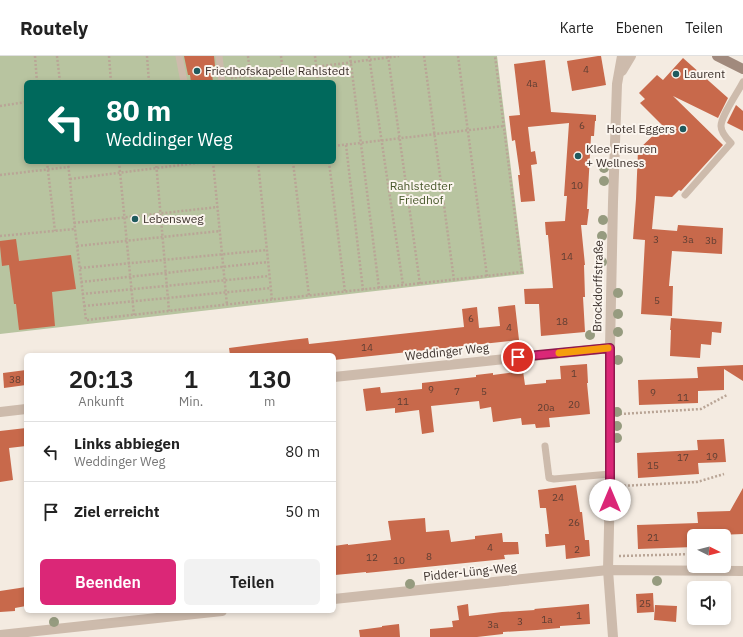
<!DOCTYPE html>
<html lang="de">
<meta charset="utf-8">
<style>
:root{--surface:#fff;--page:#f2f2f2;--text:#222;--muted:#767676;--line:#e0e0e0;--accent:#db2777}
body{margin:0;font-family:"IBM Plex Sans",sans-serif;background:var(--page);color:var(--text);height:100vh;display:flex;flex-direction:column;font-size:15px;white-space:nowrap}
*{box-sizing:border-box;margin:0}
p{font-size:13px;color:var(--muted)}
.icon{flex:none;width:22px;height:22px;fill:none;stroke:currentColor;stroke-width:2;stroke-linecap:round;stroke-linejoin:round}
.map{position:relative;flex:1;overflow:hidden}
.panel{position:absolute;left:24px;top:297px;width:312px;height:260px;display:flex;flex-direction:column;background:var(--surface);border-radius:6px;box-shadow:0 2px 6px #0003}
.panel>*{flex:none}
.top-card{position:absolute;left:24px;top:24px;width:312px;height:84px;border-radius:6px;box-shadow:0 2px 6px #0003;background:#00695c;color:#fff;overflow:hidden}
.needle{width:26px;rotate:96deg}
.tools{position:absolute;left:687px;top:473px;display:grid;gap:8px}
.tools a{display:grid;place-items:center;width:44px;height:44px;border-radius:6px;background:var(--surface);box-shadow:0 2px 6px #0003;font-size:20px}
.pin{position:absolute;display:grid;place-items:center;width:34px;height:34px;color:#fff;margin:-17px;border:2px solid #fff;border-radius:50%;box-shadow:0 1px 4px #0007}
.me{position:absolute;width:44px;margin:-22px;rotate:0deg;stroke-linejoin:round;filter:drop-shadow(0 0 3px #0008)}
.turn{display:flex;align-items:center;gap:14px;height:84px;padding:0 16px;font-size:18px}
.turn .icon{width:52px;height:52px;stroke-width:2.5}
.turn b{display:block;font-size:28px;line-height:34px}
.eta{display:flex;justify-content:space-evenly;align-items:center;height:68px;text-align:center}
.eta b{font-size:24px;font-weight:600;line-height:28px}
.cta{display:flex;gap:8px;margin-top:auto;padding:8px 16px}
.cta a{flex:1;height:46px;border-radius:6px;background:var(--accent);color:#fff;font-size:16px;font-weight:600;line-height:46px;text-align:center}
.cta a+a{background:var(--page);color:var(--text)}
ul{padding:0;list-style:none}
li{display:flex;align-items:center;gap:12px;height:60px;padding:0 16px;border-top:1px solid var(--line)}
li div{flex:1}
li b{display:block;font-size:15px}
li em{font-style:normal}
header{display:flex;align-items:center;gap:24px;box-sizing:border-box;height:56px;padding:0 20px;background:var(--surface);border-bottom:1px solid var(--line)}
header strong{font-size:19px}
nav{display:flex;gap:22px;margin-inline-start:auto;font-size:14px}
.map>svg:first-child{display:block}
.green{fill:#b8c4a0;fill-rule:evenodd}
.building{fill:#c8694b}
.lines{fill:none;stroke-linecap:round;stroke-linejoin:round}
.path{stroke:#b9a596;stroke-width:2.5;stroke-dasharray:2 2;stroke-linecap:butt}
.service{stroke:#cdbbac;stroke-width:7}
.minor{stroke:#cdbbac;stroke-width:10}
.tertiary{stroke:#cdbbac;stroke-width:10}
.secondary{stroke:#a18a7d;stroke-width:10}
.tree{fill:#969b7f}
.route-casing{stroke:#8e194d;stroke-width:10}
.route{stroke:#db2777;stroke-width:7}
.slow{stroke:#f59e0b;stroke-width:7}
.poi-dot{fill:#1f5a5e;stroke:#fbf5ee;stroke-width:1.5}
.labels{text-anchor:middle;stroke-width:4;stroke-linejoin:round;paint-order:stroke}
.number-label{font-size:10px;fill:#5e3e33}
.poi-label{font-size:12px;fill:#3b302b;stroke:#fbf5ee;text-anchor:start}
.park-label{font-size:12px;fill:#4a5a2e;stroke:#fbf5ee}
.street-label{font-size:12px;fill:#3b302b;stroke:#fbf5ee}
</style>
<header>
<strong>Routely</strong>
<nav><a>Karte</a><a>Ebenen</a><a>Teilen</a></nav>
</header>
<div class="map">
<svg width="743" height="581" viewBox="0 0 743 581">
<rect width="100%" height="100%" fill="#f4ebe1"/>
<path class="green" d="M0 0H497L524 218 0 278ZM26 26H334V106H26Z"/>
<g class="building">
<polygon points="184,0 214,0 215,10 211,11 213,26 191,26 190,19 188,19"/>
<polygon points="598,0 601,0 606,29 572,35 567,5"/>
<polygon points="683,2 728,42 718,62 673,40 723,89 681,135 679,134 672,141 655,140 652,173 677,175 678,169 723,172 722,198 672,195 669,230 673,230 672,260 641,258 645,184 633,183 636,143 638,94 663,70 640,47 645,43 639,37 657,19 663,24"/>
<polygon points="545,4 551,56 596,59 596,65 595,65 594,80 591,80 587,153 589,153 587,169 581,169 585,209 584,209 585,241 583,241 585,276 541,280 539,248 525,248 524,233 553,232 548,179 546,179 545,166 565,165 567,140 564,140 569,67 528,71 531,96 535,95 537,108 531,109 535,145 521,146 518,119 520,119 515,84 512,85 509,60 520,59 514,8"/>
<polygon points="736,49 743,55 743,75 727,67"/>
<polygon points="16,183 19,205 71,199 76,233 52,236 55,270 19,274 16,248 14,248 9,209 2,210 0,190 0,185"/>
<polygon points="515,249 519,284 334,304 334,299 230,299 229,292 291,284 308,282 309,288 464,271 462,253 477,251 479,272 500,270 498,251"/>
<polygon points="671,262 722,266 721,277 712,276 711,289 701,288 700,302 670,300 671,274 670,274"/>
<polygon points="587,308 588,327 587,327 590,358 549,362 550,371 536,372 535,368 522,369 521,362 493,366 491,351 480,353 479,345 431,350 434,376 422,378 419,354 395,357 395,352 366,355 363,333 380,331 381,337 422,333 422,327 476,321 476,319 493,317 493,319 523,315 525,329 546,327 546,324 561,323 560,310"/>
<polygon points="743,309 743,325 724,313 724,334 698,335 698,347 639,349 638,324 698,322 697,311"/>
<polygon points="26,314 26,329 4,332 3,317"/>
<polygon points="26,372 26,390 9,392 13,424 0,426 0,375"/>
<polygon points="724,383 726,406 698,407 699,418 638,422 637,397 698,394 697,384"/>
<polygon points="576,429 580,456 582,456 585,484 589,484 590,500 566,503 565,489 546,491 545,478 549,478 546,452 540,452 538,434"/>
<polygon points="743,432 743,478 694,480 694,491 638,493 637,469 698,467 697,456 730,455"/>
<polygon points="425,462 426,476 449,474 451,486 475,483 475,480 502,477 503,486 518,486 519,498 504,499 505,503 366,517 366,516 335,519 334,510 334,490 348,488 348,489 391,484 388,465"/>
<polygon points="26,531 26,550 15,552 15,555 0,556 0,535"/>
<polygon points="653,537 654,556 637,557 636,538"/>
<polygon points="468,548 469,560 502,556 535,554 534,553 568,550 589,548 590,568 560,570 560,572 537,574 503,576 503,578 477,581 430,581 430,573 453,571 452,565 459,564 457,550"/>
<polygon points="655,549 677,550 676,566 654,564"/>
<polygon points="399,568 400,581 360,581 359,574 382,571 382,570"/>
</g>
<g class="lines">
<g class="path">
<polyline points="35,0 37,26"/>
<polyline points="57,0 60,26"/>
<polyline points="109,0 111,26"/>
<polyline points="147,0 149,26"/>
<polyline points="248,0 251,26"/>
<polyline points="281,0 284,26"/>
<polyline points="315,0 318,26"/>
<polyline points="350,0 379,232"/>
<polyline points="369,0 403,229"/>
<polyline points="388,0 420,228"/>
<polyline points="424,0 454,224"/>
<polyline points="458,0 487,220"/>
<polyline points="231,22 399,0"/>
<polyline points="0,50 26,46"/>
<polyline points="346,89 363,234"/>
<polyline points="334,90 504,70"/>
<polyline points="47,106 55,175"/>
<polyline points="68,106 75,173"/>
<polyline points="119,106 134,259"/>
<polyline points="156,106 169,255"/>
<polyline points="213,106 227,249"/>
<polyline points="258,106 272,244"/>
<polyline points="293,106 309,240"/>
<polyline points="329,106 345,236"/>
<polyline points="0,119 69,111"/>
<polyline points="70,123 206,106"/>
<polyline points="74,167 218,151"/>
<polyline points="0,180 75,173 86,264 522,216 495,0"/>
<polyline points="77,190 220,175"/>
<polyline points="80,212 267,194"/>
<polyline points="81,226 268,206"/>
<polyline points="82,238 269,220"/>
<polyline points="84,250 271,232"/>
<polyline points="620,358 701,353 727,339"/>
<polyline points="620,430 697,426 724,418"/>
<polyline points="619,500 694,498"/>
</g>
<g class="service">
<polyline points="179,0 184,26"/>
<polyline points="219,0 222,26"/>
<path d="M685 139 731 87C727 83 721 77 721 70 721 60 738 36 743 26"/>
<polyline points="545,390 549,422 554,423 610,418"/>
</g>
<g class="minor">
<polyline points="334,321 610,292"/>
<polyline points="0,356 26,353"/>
<polyline points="334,543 608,514 743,515"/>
<polyline points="0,579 222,555"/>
</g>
<g class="tertiary">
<polyline points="622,15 631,0"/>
<polyline points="613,581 608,514 610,430 610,292 613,146 617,28 622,0"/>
</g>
<polyline class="secondary" points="717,0 743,13"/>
</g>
<g class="tree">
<circle cx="604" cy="112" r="5"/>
<circle cx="604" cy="125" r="5"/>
<circle cx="603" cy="164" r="5"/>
<circle cx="602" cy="180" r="5"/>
<circle cx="602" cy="206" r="5"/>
<circle cx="618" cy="237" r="5"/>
<circle cx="618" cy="258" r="5"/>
<circle cx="618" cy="276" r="5"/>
<circle cx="590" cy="279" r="5"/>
<circle cx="618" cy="304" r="5"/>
<circle cx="617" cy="356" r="5"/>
<circle cx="617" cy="370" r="5"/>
<circle cx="617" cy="382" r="5"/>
<circle cx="616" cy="433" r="5"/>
<circle cx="657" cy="525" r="5"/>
<circle cx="410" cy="528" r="5"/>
<circle cx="54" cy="566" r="5"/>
</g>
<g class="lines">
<g class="route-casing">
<polyline id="route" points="518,301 610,292 610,444"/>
</g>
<use href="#route" class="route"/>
<polyline class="slow" points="559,297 608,292"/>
</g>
<g class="poi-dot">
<circle cx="197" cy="15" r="4"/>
<circle cx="676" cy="18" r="4"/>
<circle cx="683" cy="73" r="4"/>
<circle cx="578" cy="100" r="4"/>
<circle cx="135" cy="163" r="4"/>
</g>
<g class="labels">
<g class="number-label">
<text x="586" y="17">4</text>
<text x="532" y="31">4a</text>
<text x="582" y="73">6</text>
<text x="577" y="133">10</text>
<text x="656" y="187">3</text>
<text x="688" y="187">3a</text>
<text x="711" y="188">3b</text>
<text x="567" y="204">14</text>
<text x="657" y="248">5</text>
<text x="471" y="266">6</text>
<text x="562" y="269">18</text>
<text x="509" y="275">4</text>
<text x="367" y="295">14</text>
<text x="574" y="321">1</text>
<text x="15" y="327">38</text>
<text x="431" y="337">9</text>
<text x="457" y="339">7</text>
<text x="484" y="339">5</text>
<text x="653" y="340">9</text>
<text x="683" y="345">11</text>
<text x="403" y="349">11</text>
<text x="574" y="352">20</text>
<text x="546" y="355">20a</text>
<text x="712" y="404">19</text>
<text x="683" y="405">17</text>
<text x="653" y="413">15</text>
<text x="558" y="445">24</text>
<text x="574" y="470">26</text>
<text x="653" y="485">21</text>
<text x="490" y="495">4</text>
<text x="577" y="497">2</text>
<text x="429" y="504">8</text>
<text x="372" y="505">12</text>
<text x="399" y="508">10</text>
<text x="645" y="551">25</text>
<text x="579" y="563">1</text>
<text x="547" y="567">1a</text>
<text x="520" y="569">3</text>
<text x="493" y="572">3a</text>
</g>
<g class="poi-label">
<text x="205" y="19">Friedhofskapelle Rahlstedt</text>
<text x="684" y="22">Laurent</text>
<text x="675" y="77" text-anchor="end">Hotel Eggers</text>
<text x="586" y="97">Klee Frisuren<tspan x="586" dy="14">+ Wellness</tspan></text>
<text x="143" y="167">Lebensweg</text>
</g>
<g class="park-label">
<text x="421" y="134">Rahlstedter<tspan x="421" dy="14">Friedhof</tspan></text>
</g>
<g class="street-label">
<text transform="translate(598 230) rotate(-89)" y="4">Brockdorffstraße</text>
<text transform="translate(447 296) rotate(-6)" y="4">Weddinger Weg</text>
<text transform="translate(470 516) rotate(-6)" y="4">Pidder-Lüng-Weg</text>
</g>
</g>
</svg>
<div class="tools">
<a><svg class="needle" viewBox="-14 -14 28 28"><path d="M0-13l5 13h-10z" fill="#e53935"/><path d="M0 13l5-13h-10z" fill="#767676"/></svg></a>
<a><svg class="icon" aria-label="sound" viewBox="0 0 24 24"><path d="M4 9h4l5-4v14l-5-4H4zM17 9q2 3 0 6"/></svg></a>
</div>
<div class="pin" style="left:518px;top:301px;background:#d93025"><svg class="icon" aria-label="arrive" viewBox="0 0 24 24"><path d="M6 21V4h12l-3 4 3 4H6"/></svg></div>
<svg class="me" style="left:610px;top:444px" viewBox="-20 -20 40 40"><circle r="19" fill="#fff"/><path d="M0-13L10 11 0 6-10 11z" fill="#db2777"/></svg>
<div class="top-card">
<div class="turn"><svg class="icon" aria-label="left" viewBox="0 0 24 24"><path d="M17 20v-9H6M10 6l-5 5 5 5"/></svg><div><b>80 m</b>Weddinger Weg</div></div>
</div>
<section class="panel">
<div class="eta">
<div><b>20:13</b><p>Ankunft</p></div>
<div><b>1</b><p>Min.</p></div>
<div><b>130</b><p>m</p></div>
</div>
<ul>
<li><svg class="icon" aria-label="left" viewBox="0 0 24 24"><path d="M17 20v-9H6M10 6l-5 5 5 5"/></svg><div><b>Links abbiegen</b><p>Weddinger Weg</p></div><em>80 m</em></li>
<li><svg class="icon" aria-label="arrive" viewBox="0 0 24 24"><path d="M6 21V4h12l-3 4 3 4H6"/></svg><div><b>Ziel erreicht</b></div><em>50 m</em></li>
</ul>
<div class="cta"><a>Beenden</a><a>Teilen</a></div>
</section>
</div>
